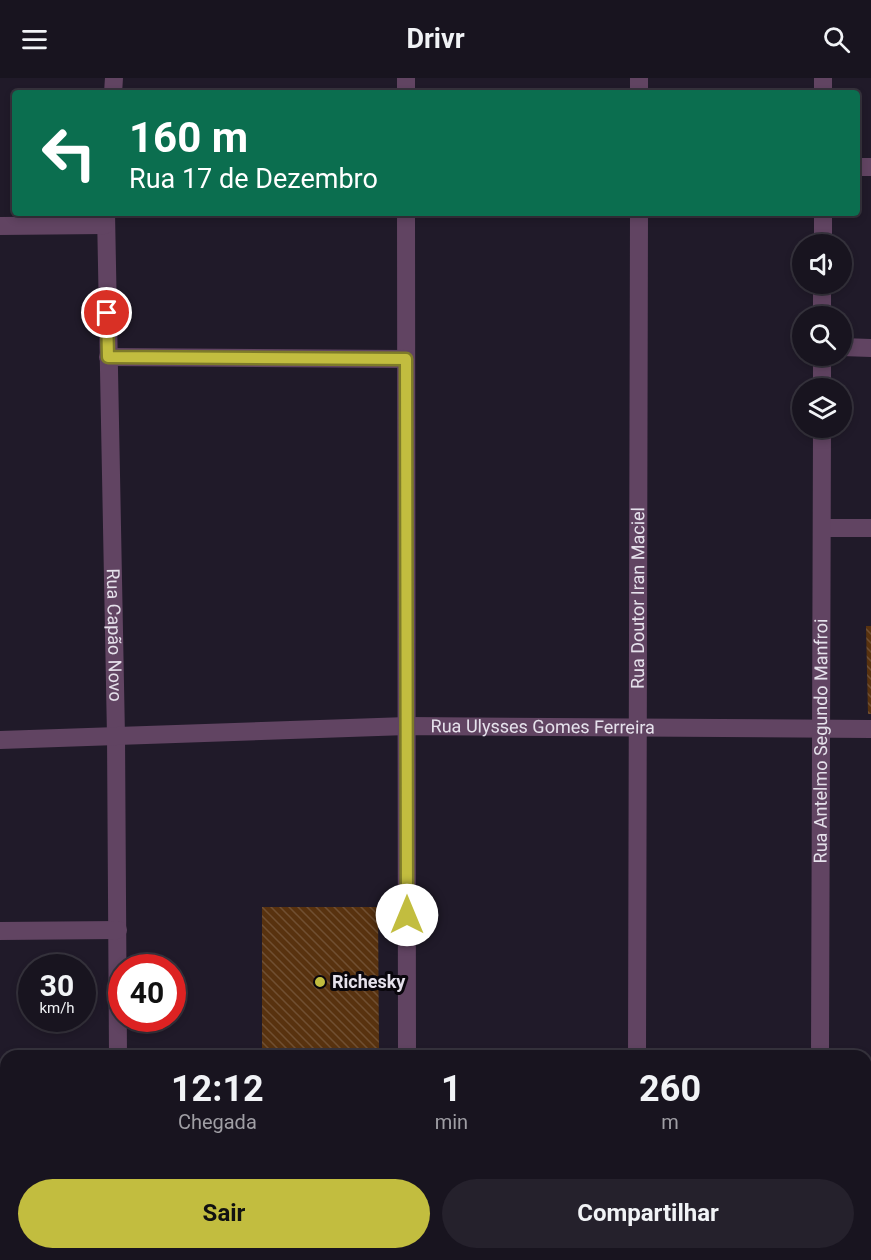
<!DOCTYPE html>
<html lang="pt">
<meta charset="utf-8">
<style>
:root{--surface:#18141f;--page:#25212c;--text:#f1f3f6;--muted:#9f9ea4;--line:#36333d;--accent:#c2bd3f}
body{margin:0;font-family:Roboto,sans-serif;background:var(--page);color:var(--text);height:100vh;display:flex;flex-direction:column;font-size:22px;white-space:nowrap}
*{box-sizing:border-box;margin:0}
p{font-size:20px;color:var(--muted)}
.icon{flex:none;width:33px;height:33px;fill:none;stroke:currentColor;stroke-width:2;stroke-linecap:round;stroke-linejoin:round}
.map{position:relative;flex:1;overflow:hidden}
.sheet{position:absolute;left:0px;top:972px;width:872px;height:210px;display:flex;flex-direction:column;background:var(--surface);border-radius:18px 18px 0 0;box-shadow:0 3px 9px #0003,0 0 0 2px var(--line)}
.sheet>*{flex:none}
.top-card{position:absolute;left:12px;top:12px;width:848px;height:126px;border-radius:6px;box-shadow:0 3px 9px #0003,0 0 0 2px var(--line);background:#0b6e4f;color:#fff;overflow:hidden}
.buttons{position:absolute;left:792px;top:156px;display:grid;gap:12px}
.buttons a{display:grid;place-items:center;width:60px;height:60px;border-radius:50%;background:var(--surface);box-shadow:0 3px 9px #0003,0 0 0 2px var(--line);font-size:30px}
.speed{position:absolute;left:18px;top:876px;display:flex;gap:12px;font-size:30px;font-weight:700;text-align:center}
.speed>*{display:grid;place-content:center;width:78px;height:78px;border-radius:50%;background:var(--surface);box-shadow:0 3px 9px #0003,0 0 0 2px var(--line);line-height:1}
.speed small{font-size:15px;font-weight:400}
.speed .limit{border:9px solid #d22;background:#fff;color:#111}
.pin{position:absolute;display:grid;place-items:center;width:51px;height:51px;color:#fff;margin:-26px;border:3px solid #fff;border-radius:50%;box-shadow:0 2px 6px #0007}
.me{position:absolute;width:66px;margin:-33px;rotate:0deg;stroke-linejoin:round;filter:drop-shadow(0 0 4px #0008)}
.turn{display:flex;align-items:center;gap:21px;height:126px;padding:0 18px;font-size:27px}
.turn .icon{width:78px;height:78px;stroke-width:2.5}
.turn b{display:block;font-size:42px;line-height:51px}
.eta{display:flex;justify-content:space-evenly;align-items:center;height:102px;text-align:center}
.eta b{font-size:36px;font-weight:700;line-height:42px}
.button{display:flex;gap:12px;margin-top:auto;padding:12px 18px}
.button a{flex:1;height:69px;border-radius:36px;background:var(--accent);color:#111;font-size:24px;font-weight:700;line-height:69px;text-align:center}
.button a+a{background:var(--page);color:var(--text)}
header{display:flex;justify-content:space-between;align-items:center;height:78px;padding:0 18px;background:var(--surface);font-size:27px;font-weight:700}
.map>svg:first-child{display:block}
.building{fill:url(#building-back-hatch)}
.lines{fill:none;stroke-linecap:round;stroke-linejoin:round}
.minor{stroke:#614462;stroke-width:18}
.route-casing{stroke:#7e7b29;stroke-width:15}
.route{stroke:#c2bd3f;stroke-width:10}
.poi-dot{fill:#c2bd3f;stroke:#09060c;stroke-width:2}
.labels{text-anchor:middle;stroke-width:6;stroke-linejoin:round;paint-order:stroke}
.street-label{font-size:18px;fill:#e5e1eb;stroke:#09060c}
.poi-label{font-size:18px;font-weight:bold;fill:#e5e1eb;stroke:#09060c;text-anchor:start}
</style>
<header><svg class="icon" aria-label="menu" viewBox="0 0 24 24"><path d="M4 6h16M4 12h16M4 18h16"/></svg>Drivr<svg class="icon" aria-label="search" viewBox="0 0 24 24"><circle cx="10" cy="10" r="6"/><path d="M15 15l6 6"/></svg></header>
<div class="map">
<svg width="871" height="1182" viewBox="0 0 871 1182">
<defs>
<pattern id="building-back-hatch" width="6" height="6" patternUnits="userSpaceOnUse" patternTransform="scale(1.5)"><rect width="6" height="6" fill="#58320f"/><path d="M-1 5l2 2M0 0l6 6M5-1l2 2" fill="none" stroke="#704f32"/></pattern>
</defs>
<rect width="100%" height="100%" fill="#201a29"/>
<g class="building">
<polygon points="866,548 871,548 871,636 868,636"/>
<polygon points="262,829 378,829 379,978 262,978"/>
</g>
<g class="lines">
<g class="minor">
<polyline points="406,0 406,15"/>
<polyline points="113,15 114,0"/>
<polyline points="639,15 639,0"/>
<polyline points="823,15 823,0"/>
<polyline points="856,89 871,89"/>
<path id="s1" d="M106 135 116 658 118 978"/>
<polyline points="406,135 407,978"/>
<polyline points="0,148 105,147"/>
<polyline points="823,166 823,135"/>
<polyline points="822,238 822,206"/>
<polyline points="842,269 871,270"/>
<polyline points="108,279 406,281"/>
<polyline points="822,310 822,278"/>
<polyline points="822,450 871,450"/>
<path id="s2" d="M0 662 407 648 871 651"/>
<polyline points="0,853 118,852"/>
<path id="s3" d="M637 978 639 135"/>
<path id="s4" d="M820 978 822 350"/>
<polyline points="0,1029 6,1029"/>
<polyline points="120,1176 120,1182"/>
<polyline points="407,1176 407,1182"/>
<polyline points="636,1182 636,1176"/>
<polyline points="819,1182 819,1176"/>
</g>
</g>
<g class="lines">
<g class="route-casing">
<polyline id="route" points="107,235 108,279 406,281 407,837"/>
</g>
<use href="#route" class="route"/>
</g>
<circle class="poi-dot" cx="320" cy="904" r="6"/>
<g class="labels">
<g class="street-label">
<text dy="6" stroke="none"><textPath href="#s3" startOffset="458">Rua Doutor Iran Maciel</textPath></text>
<text dy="6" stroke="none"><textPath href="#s1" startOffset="422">Rua Capão Novo</textPath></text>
<text dy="6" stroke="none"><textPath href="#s2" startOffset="543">Rua Ulysses Gomes Ferreira</textPath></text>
<text dy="6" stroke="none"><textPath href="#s4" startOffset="315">Rua Antelmo Segundo Manfroi</textPath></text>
</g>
<g class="poi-label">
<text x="332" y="910">Richesky</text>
</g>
</g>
</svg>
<div class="buttons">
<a><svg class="icon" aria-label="sound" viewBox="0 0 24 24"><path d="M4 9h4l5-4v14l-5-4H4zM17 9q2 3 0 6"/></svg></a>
<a><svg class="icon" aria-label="search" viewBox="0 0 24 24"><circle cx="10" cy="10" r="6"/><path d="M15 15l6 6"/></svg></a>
<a><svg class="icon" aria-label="layers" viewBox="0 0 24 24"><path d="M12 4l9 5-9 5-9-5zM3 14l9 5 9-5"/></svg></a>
</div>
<div class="speed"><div>30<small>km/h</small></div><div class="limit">40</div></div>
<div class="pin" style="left:107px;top:235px;background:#d93025"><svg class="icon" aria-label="arrive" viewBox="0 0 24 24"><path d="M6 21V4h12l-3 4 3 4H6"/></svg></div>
<svg class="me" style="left:407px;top:837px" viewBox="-20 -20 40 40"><circle r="19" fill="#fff"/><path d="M0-13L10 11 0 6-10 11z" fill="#c2bd3f"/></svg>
<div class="top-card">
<div class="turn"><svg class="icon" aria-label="left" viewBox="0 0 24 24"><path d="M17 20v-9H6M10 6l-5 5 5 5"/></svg><div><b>160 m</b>Rua 17 de Dezembro</div></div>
</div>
<section class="sheet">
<div class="eta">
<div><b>12:12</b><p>Chegada</p></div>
<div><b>1</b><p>min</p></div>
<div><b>260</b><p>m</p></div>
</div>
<div class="button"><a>Sair</a><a>Compartilhar</a></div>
</section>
</div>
